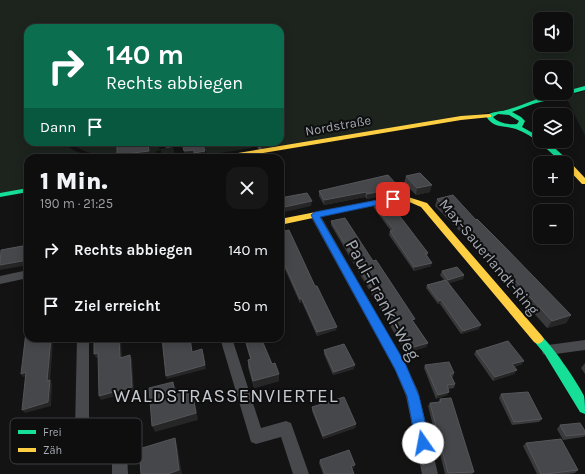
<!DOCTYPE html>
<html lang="de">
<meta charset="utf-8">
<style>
:root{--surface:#0e0e0f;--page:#171718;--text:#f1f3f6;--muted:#9b9c9e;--line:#2e2e2f}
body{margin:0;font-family:Karla,sans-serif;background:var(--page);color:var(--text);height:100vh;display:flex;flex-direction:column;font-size:15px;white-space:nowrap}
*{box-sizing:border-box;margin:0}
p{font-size:13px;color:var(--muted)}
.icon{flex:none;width:22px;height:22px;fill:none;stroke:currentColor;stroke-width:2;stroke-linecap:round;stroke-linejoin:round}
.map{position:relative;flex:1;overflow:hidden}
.side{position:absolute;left:24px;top:154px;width:260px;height:188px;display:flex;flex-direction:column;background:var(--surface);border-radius:12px;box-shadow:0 2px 10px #0003,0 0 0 1px var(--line)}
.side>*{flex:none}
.hud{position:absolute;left:24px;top:24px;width:260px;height:122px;border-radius:12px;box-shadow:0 2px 10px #0003,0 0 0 1px var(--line);background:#0b6e4f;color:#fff;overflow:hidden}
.tools{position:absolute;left:533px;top:12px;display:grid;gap:8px}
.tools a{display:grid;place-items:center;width:40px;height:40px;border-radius:8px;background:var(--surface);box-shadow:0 2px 10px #0003,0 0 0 1px var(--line);font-size:20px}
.pin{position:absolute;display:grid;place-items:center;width:34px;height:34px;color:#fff;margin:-17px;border-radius:8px;box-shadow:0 2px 6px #0006}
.me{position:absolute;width:44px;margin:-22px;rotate:348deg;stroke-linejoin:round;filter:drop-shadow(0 0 3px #0008)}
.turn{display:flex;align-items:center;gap:14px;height:84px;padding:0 16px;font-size:18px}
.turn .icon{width:52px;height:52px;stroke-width:2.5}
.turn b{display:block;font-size:28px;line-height:34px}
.then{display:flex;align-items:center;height:38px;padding:0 16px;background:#0003;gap:8px;font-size:15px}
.round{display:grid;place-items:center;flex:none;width:42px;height:42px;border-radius:12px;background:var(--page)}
.head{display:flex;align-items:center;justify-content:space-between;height:68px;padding:0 16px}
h1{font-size:24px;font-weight:800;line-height:30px}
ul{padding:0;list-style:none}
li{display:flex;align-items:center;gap:12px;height:56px;padding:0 16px}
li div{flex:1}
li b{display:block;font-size:15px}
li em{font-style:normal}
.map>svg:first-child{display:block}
.green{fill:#1d241e;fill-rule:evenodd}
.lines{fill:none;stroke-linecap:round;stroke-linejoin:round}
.lane{fill:#48494c;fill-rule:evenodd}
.street{fill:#48494c;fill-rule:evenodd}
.fast{fill:#16e098;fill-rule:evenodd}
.slow{fill:#ffcf43;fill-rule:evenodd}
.wall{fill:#3a3a3d}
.shaded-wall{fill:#262627}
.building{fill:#46474a;stroke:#54565a}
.route{fill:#1a73e8;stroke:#114b97}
.labels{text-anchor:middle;stroke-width:4;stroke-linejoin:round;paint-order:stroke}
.far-street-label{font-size:13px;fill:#a5abb4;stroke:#0e0e0f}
.street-label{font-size:15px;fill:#a5abb4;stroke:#0e0e0f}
.near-street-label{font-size:18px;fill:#a5abb4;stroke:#0e0e0f}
.near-neighbourhood-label{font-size:19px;letter-spacing:1px;fill:#c5c9d0;stroke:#0e0e0f}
.key{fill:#0e0e0f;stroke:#3b3d41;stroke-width:1}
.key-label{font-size:11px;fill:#a5abb4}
</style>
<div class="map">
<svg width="585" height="474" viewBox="0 0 585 474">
<rect width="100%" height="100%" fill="#131314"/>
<g class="green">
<path d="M0 0H585V87L566 92V67H540V93H563L510 109 261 151 257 142H280V28H28V142H65C73 155 88 153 101 158H28V190L0 195ZM540 19H566V45H540Z"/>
<polygon points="585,91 585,136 566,97"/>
<path d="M71 142H118V158C107 158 78 152 71 142Z"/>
<polygon points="155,142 164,142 165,145 158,146 160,149 173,147 175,156 169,157 161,155 161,150 156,151 156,154 143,156 141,149 156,146"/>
<polygon points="207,142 249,142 252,148 207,155 205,149 195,150 193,144"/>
</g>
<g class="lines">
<g class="lane">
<polygon points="190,142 199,142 197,143 167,148 165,147 167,146"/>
<polygon points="255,142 259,142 263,151 262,152 260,152"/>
</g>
<g class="street">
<polygon points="315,212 320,215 405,363 418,391 438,474 422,474 406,396 395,370 310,215"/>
<polygon points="28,270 28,278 0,284 0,276"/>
<path d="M77 338H89V426L109 421 122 424 126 433 128 474H112V436C96 436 83 450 75 430Z"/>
<polygon points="220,338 232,338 261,428 286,421 291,423 309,474 293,474 281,437 256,444 251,442"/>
<polygon points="585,340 585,350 548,355 543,354 542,350 543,346 548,345"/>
</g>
<g class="fast">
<path d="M585 86V90L533 104 512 112 521 117 525 121 522 127 540 137V141H547L569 161V165H566V163H562C548 150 535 136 516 129 505 125 493 129 486 116 492 111 499 112 506 110 526 105 545 93 566 93V91ZM498 114 509 115 519 121 517 124C509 125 498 123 493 117Z"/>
<polygon points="28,188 28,192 0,197 0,193"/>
<path d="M538 334C548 338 579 385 584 396 585 401 585 409 585 414L580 412 544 353 532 339 534 336Z"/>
</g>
<g class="slow">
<polygon points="489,114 491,115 491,117 461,120 233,158 216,158 220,156 461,116"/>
<polygon points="563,161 569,161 585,178 585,184 582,184 566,167 566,163 562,163"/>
<polygon points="393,197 408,197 427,203 542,336 544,339 542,342 538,344 534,342 421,207 407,201 393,201 280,225 280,219"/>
</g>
</g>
<g class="wall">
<polygon points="406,176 430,192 416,195 404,183"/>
<polygon points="396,190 381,193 381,196 367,199 365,197 324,205 319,196 319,191"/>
<polygon points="437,199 476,220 571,315 566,323 547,328 477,249 435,206"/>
<polygon points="374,205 428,253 427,256 431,266 414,271 389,235 390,231 391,231 374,208"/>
<polygon points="331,221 414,322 428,343 426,347 406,353 331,225"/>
<polygon points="280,232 315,286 336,330 317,336 302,302 300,303 280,258"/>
<polygon points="442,271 464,275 463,279 449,283 479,329 461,334 440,304 438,304 426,288 427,285 444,280 440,275"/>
<polygon points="244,338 269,338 269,342 263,343 279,381 254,388 248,367 248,360 250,359"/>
<polygon points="324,350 354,369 333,375 324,354"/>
<polygon points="476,351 522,364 514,367 517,370 514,374 493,381 474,354"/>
<polygon points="585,363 585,374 581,368"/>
<polygon points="425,365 454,373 453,377 452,377 455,384 454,388 448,389 449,392 447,395 436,399 424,368"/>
<polygon points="501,394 542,419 539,422 512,425 499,398"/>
<polygon points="440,399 474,472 472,474 445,474 428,406 430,403 438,402"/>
<polygon points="312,407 356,424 355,428 323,439 312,411"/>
<polygon points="560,425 585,431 585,436 583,437 563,440 557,429"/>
<polygon points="526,443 578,470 575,473 569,474 537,474 523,446"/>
<polygon points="320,460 354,468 352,469 354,474 323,474 319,463"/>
</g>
<g class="shaded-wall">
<polygon points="155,142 156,146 149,147 148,144"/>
<polygon points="194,150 194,154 185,155 184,151"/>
<polygon points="149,151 150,154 124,158 118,158 117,155"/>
<polygon points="205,151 205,155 195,156 194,153"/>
<polygon points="397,185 396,190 381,193 381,196 367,199 367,194 380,189"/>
<polygon points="432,185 430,192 416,195 417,188"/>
<polygon points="366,192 365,197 324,205 324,200"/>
<polygon points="312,201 311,206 280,213 280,208"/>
<polygon points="28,260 28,265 0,270 0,265"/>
<polygon points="432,263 431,266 414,271 414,267"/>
<polygon points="464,275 463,279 447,284 448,280"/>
<polygon points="300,299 302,299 302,302 300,303"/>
<polygon points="441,300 440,304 438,304 439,301"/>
<polygon points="571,315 566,323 547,328 552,321"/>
<polygon points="481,325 479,329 461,334 463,331"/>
<polygon points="337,327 336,330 317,336 317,332"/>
<polygon points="51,338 53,338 50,385 47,381"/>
<polygon points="119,338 121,338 122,361 120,358"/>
<polygon points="261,338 269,338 269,342 261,344"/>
<polygon points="428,343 426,347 406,353 407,349"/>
<polygon points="202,349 206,369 167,379 166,376"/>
<polygon points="98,353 100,357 96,358 94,354"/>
<polygon points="130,355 132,359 134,391 101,400 99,396"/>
<polygon points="524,361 522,364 510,368 512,364"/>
<polygon points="355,365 354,369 333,375 334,372"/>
<polygon points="517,370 514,374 493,381 495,377"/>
<polygon points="26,372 29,376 23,377 21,374"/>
<polygon points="279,374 279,381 254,388 253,381"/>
<polygon points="50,380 52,384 51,406 25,413 22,410"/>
<polygon points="173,382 176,389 177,401 175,394"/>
<polygon points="192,390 194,397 198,420 155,432 152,426"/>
<polygon points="449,392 447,395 436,399 438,395"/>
<polygon points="356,424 355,428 323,439 323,436"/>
<polygon points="175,438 177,444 182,474 168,474"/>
<polygon points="355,465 354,468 350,469 351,466"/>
</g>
<g class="building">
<polygon points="117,142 155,142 155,143 148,144 149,151 117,155"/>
<polygon points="189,142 202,142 205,151 194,153 194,150 184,151 182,143"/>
<polygon points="420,173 432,185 417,188 406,176"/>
<polygon points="388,175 397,185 380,189 381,191 367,194 366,192 324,200 319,191"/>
<polygon points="307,193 312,201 280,208 280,198"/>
<polygon points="453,195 476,220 477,219 501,243 571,315 552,321 479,241 437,199"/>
<polygon points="389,202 428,253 425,253 432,263 414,267 390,231 394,230 374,205"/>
<polygon points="345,218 373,261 376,260 415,319 412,320 428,343 407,349 331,221"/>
<polygon points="289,230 315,286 317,286 337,327 317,332 302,299 300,299 280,254 280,232"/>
<polygon points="28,245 28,260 0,265 1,250"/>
<polygon points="457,267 464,275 448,280 442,271"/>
<polygon points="446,280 481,325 463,331 441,300 439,301 427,285"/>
<polygon points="28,315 28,338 51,338 47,381 50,380 48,402 22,410 26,372 21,374"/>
<polygon points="94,338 119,338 120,358 130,355 132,387 99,396 98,353 94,354"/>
<polygon points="162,338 190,338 192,352 202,349 205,365 166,376"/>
<polygon points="245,338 261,338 272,364 275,363 279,374 253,381 248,360 251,359"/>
<polygon points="508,341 524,361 512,364 517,370 495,377 476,351"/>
<polygon points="344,344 355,365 334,372 324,350"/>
<polygon points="449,362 454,373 450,374 455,384 447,385 449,392 438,395 425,365"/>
<polygon points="173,382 175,394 192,390 196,413 152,426 149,388"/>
<polygon points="528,392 542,419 514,422 501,394"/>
<polygon points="344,397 356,424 323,436 312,407"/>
<polygon points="451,398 474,472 448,473 430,403 441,402 440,399"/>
<polygon points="580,423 585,431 585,434 566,436 560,425"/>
<polygon points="175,438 179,470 168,474 141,474 139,449"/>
<polygon points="561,439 578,470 546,474 541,474 526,443"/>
<polygon points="349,450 355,465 351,466 354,474 325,474 320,460"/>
</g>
<polygon class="route" points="393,197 396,197 398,199 396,201 320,217 405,363 419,396 430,443 428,448 423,450 418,448 416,443 407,396 395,369 311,215 315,212"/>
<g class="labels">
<g class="far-street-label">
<text transform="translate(338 125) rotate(-10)" y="5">Nordstraße</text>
</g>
<g class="street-label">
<text transform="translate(489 257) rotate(50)" y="5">Max-Sauerlandt-Ring</text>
</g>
<g class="near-street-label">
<text transform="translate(383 300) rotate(61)" y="6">Paul-Frankl-Weg</text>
</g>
<g class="near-neighbourhood-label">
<text x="226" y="402">WALDSTRASSENVIERTEL</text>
</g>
</g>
<rect x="10" y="418" width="132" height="46" rx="6" class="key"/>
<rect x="18" y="430" width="18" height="4" fill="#16e098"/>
<rect x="18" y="448" width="18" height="4" fill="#ffcf43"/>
<g class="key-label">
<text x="43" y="436">Frei</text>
<text x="43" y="454">Zäh</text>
</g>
</svg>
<div class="tools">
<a><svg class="icon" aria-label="sound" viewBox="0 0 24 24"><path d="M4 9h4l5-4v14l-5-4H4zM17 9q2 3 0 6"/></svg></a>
<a><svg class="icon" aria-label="search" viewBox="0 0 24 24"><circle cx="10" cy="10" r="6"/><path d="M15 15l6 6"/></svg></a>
<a><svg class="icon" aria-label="layers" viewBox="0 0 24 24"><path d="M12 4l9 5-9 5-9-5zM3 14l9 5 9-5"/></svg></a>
<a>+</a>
<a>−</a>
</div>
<div class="pin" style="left:393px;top:199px;background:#d93025"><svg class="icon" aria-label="arrive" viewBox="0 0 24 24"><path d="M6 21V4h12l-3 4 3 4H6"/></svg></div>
<svg class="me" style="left:423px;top:443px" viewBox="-20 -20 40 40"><circle r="19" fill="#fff"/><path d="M0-13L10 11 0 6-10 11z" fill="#1a73e8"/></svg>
<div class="hud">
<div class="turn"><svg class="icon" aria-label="right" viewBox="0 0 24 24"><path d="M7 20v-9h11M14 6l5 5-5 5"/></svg><div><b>140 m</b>Rechts abbiegen</div></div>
<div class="then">Dann<svg class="icon" aria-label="arrive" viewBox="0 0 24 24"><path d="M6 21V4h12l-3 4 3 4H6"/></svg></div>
</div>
<section class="side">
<div class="head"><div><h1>1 Min.</h1><p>190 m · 21:25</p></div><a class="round"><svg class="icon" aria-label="close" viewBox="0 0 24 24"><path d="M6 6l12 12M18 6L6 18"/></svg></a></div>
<ul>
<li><svg class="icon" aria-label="right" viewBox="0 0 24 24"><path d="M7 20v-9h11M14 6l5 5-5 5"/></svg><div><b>Rechts abbiegen</b></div><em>140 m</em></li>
<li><svg class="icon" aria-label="arrive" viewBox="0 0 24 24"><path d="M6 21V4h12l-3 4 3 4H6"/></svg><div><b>Ziel erreicht</b></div><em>50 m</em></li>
</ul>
</section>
</div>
